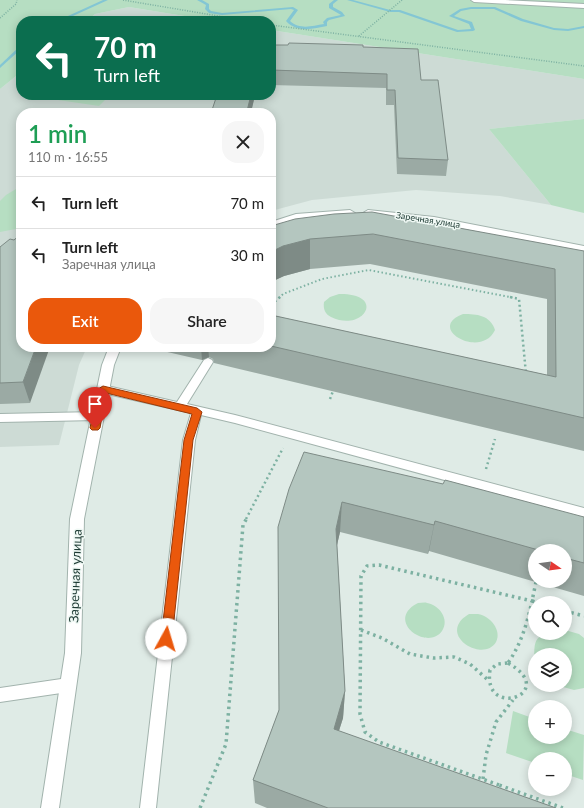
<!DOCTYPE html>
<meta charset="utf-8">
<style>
:root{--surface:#fff;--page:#f6f6f6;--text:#222;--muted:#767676;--line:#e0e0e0;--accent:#ea580c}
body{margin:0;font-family:Lato,sans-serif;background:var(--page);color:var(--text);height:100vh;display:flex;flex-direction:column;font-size:15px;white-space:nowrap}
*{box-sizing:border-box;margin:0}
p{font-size:13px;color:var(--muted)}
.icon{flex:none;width:22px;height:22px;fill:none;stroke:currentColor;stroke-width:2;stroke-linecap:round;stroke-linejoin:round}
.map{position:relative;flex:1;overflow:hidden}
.panel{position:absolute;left:16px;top:108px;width:260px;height:244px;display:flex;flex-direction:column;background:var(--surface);border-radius:16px;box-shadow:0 2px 10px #0003}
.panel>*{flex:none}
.guide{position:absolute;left:16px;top:16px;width:260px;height:84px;border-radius:16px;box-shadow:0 2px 10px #0003;background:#0b6e4f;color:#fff;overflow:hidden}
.needle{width:26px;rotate:103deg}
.tools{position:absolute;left:528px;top:544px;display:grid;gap:8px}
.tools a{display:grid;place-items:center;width:44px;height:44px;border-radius:50%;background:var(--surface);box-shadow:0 2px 10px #0003;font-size:20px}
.pin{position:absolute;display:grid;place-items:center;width:34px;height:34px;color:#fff;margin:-41px -17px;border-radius:50% 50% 50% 0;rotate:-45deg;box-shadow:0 0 4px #0007}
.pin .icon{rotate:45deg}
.me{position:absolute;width:44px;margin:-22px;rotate:6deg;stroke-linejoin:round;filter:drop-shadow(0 0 3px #0008)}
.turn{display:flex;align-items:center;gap:14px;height:84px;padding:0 12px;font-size:18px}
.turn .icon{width:52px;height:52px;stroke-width:2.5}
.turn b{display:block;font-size:28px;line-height:34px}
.round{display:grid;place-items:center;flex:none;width:42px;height:42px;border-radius:16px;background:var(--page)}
.head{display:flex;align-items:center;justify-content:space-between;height:68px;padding:0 12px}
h1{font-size:24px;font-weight:600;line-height:30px;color:#1e9e55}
.primary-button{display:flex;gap:8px;margin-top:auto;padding:8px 12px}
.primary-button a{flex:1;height:46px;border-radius:16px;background:var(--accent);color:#fff;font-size:16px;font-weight:600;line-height:46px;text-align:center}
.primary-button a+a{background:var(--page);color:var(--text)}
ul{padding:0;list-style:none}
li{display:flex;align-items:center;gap:12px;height:52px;padding:0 12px;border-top:1px solid var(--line)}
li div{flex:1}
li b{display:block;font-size:15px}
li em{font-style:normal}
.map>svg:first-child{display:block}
.built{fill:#cddbd5}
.green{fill:#b6dec2}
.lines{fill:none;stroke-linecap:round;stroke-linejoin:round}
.stream{fill:#83c6d4;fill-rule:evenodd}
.service-casing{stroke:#a2b3ad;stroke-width:2}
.minor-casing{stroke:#a2b3ad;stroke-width:2}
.path-far3{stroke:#7db1a2;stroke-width:1.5;stroke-dasharray:1 1.5;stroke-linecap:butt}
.path-far2{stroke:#7db1a2;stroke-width:2;stroke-dasharray:1.5 2.5;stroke-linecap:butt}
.path-far1{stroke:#7db1a2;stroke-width:2.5;stroke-dasharray:2 3;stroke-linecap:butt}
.path{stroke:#7db1a2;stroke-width:3.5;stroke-dasharray:2.5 4;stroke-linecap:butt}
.service{fill:#fff;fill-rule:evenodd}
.minor{fill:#fff;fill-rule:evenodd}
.wall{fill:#9baaa4;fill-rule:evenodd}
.shaded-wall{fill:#7e8b86}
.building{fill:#b4c6bf;stroke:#7e8b86}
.route{fill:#ea580c;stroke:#983908}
.labels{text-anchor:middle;stroke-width:3;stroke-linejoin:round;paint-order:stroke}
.far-street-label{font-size:9px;fill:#1f3c35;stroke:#eff8f4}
.near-street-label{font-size:13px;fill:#1f3c35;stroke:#eff8f4}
</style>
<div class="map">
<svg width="584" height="808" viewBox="0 0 584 808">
<rect width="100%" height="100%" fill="#dfebe6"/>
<g class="built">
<polygon points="129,7 215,21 87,21 95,14"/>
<polygon points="271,30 584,79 584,119 489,129 551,205 500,196 416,190 312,200 271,211 271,113 21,113 21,347 87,347 79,365 59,445 0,447 0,89 21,72 21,95 271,95"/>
</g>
<g class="green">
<polygon points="0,0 584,0 584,79 271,30 271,21 215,21 129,7 95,14 87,21 21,21 21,72 0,89"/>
<polygon points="24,95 110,95 99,106"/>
<polygon points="584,119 584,213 551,205 489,129"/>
<polygon points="21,186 21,228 0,232 0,201 6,195"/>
<path d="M339 294C387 293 364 333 331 317 325 314 323 309 324 302L330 297Z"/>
<path d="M463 314C477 314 490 315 495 330 481 360 425 328 463 314Z"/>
<path d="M418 603C421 603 425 602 427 603 439 605 450 619 442 631 427 652 384 620 418 603Z"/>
<path d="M469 614C472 614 476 614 478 614 490 616 502 630 496 642 483 664 435 634 469 614Z"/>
<path d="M565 630 579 634 584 638V688L574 690 556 685H565V655H535V663C532 634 539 633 565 633Z"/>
<polygon points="513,711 535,719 535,737 565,737 565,729 584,735 583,780 565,774 565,759 535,759 535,763 506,753"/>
</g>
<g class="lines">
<g class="stream">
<polygon points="103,0 108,0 62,21 57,21"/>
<path d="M197 0H202L209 4V9L211 11 222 13 293 7 298 10 290 21C300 30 312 26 324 24L323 22 327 18 341 15 329 8V4L334 0H338L333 4V7L342 12 345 16 329 20 327 22V26C313 29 297 33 286 21L294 10 291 9 222 15 209 13 205 9 206 5Z"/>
<polygon points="347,0 353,0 390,10 400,10 458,30 471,29 469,24 449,16 460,9 471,7 495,7 523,19 554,28 568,29 584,26 584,28 568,31 554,30 521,21 494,9 471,9 461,11 454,16 472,22 475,30 473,31 457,32 399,12 390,12"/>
<polygon points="20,46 21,46 21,49 0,68 0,65"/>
</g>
<g class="service-casing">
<g id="service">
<polygon points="471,0 505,0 584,4 584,8 474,2"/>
<polygon points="208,358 212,360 213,362 187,404 235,415 584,508 584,518 235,423 201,415 195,440 156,808 140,808 183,440 191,413 103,393 99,392 98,389 99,386 103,385 177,402 204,360"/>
<polygon points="97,412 101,413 103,416 101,419 97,420 0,422 0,414"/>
<polygon points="68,678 73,680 75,685 73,690 68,692 0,702 0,688"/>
</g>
</g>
<g class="minor-casing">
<g id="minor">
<polygon points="350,210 355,213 353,215 297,220 271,228 271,222 296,214"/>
<polygon points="368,210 434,217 584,246 584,252 434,223 365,215 363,213"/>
<polygon points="109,347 121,347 114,365 84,519 81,653 59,808 41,808 65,653 70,519 102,365"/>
</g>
</g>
<g class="path-far3">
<polyline points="123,0 248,21"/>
<polyline points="0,18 16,4 17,0"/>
<polyline points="271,25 584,66"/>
<polyline points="359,36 402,0"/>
</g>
<polyline class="path-far2" points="279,298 283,294 322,279 369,270 515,298"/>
<g class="path-far1">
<polyline points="510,297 519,299 526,374"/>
<polyline points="271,305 280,297"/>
<polyline points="330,399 333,391"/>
<polyline points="486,469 495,439"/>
<polyline points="246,519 283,448"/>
</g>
<g class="path">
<polyline points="536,582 532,601 539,603"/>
<polyline points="565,611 584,616"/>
<polyline points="361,630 382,638 410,654 433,658 454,657 470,664 488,680"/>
<path d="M508 663C561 693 482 721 490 670L497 664Z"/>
<polyline points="483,779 486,755 496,722 513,700"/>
<path d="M499 785 379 742 365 732 360 714 361 576 367 566 379 565 532 601C527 624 521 644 508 663"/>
<polyline points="498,791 499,785 563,808"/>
<polyline points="200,808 226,744 243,525 247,518"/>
</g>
<use href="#service" class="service"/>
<use href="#minor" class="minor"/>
</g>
<g class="wall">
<polygon points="271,45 363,47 421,80 448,160 446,176 397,174 394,105 386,105 386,88 271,85"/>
<polygon points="255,95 251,111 267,113 213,113 212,110"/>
<polygon points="271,226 584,251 584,451 214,363 213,359 209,357 202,360 163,351 162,347 271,347 271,315 547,375 547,299 370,264 310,269 284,276 271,282"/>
<polygon points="0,247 30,403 0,404"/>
<path d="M289 489 584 517V596L429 551 428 554 340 532 337 545 345 691 343 718 339 731 556 808H267L255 803 253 780 279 710ZM535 551H565V581H535Z"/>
</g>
<g class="shaded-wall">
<polygon points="251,95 255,95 251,113 247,111"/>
<polygon points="310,239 310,269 284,276 271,282 271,252 283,246"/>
<polygon points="36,347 50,347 30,403 23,382"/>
<polygon points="201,347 208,347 209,357 202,360"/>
<polygon points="342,502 340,532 334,558 336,529"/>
<polygon points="435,521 429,551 428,554 434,525"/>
<polygon points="345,691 343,718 331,755 334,729"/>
</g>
<g class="building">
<polygon points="289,43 363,45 363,47 418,49 421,80 438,80 448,160 398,158 395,90 387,90 387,74 271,70 271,45 288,45"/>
<polygon points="217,95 251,95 247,111 267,112 267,113 226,113 227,110 212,110"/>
<polygon points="372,212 584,251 584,418 271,346 271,315 556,377 555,269 373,234 310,239 283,246 271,252 271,226 295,219 334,214"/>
<polygon points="21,234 21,347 36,347 23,382 0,383 0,247 10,239 14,240"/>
<polygon points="304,452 443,484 445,480 584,517 584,563 565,558 565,551 542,551 435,521 434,525 342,502 336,529 345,691 334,729 556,808 328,808 253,780 279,710 278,527 289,489"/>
</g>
<polygon class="route" points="103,386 197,408 202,412 193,440 172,639 171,643 166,645 162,643 161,639 184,440 192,414 106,393 100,428 98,430 92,430 90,428 98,389"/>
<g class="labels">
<g class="far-street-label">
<text transform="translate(428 220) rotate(9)" y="3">Заречная улица</text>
</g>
<g class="near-street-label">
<text transform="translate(75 576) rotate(-88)" y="5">Заречная улица</text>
</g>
</g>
</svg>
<div class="tools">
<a><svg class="needle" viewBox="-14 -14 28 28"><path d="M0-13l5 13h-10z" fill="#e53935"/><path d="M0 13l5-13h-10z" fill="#767676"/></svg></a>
<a><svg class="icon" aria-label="search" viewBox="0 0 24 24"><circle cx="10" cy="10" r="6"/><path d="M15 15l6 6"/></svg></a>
<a><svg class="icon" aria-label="layers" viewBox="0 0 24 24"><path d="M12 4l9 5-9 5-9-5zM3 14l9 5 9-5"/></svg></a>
<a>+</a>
<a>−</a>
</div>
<div class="pin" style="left:95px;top:428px;background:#d93025"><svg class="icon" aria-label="arrive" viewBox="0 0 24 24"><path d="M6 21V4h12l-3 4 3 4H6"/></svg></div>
<svg class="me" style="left:166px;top:639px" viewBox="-20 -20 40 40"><circle r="19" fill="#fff"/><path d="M0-13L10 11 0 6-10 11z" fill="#ea580c"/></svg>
<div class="guide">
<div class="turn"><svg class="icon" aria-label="left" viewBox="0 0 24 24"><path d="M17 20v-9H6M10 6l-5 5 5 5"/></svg><div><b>70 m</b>Turn left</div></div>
</div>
<section class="panel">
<div class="head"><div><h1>1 min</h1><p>110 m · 16:55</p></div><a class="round"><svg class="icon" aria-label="close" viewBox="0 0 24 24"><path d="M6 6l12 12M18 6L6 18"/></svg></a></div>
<ul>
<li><svg class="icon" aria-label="left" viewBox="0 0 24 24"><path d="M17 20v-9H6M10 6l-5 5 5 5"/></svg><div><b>Turn left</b></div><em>70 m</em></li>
<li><svg class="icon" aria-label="left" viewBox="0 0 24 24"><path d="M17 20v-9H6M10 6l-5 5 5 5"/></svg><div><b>Turn left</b><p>Заречная улица</p></div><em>30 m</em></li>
</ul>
<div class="primary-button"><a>Exit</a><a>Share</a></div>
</section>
</div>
